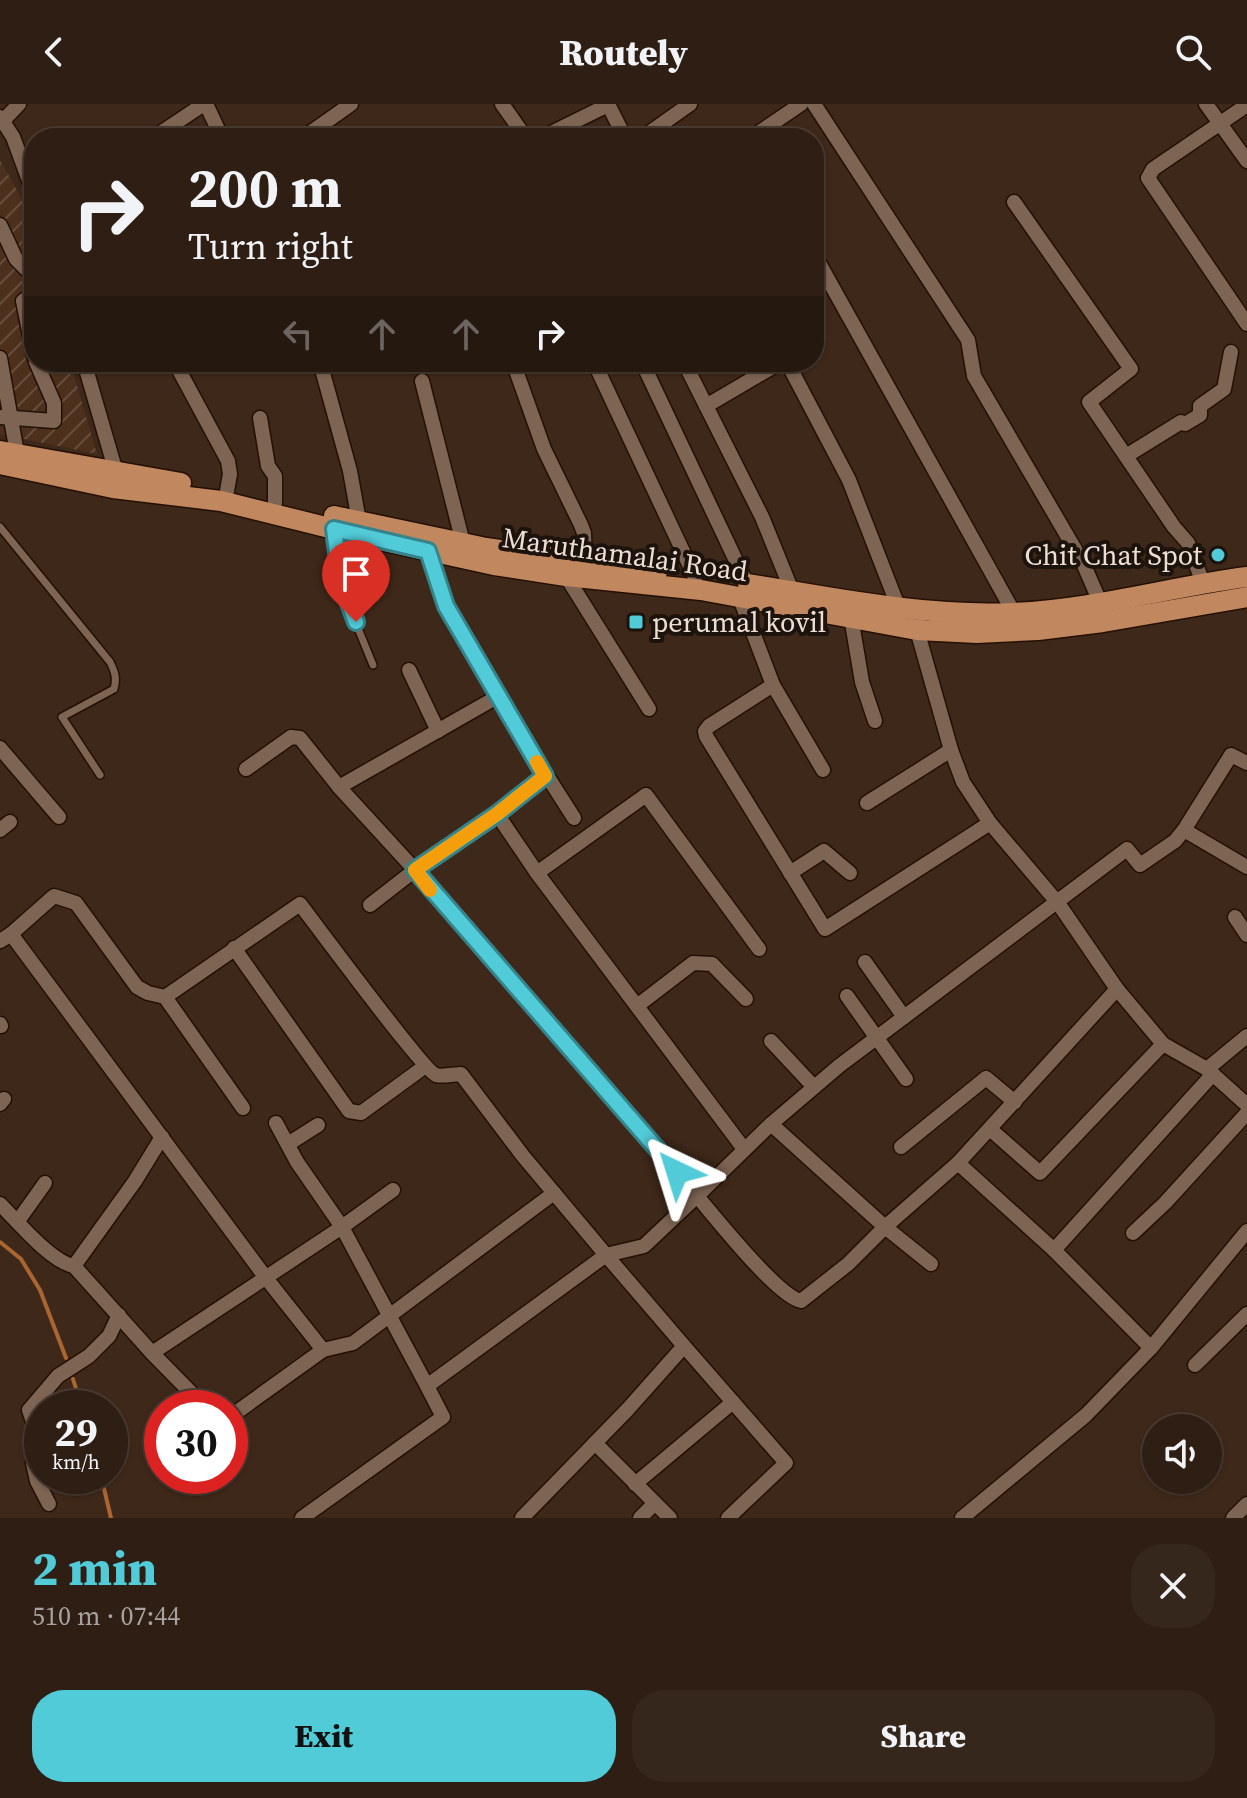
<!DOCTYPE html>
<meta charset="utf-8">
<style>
:root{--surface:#2e1e13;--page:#36271c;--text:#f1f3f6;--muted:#a7a2a0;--line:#493c33;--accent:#52cbd8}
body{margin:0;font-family:"Source Serif 4",serif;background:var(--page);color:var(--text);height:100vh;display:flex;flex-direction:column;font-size:30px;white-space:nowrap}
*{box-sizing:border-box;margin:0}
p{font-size:26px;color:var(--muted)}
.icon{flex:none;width:44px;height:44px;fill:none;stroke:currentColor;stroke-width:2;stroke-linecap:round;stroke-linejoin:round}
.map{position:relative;height:1414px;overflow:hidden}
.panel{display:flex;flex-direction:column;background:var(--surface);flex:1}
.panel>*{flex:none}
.guide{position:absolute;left:24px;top:24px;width:800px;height:244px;border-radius:32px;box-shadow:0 2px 6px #0004,0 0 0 2px var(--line);background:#2e1e13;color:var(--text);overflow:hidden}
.controls{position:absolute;left:1142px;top:1310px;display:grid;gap:16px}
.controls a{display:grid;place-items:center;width:80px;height:80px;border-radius:50%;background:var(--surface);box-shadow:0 2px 6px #0004,0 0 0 2px var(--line);font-size:40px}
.speed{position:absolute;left:24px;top:1286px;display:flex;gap:16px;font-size:40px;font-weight:700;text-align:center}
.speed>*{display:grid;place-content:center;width:104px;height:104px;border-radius:50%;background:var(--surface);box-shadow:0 2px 6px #0004,0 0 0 2px var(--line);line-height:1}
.speed small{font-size:20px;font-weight:400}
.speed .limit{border:12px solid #d22;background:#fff;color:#111}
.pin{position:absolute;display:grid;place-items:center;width:68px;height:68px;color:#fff;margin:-82px -34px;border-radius:50% 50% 50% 0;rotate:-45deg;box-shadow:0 0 8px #0007}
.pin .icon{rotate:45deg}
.me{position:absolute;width:88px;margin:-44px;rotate:319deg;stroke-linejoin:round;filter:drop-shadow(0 0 6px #0008)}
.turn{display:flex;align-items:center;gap:28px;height:168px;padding:0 32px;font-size:36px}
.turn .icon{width:104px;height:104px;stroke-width:2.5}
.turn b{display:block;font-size:56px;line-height:68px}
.lanes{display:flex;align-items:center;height:76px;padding:0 32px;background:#0003;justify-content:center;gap:40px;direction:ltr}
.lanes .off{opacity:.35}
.round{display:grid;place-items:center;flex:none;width:84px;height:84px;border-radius:32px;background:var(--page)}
.headline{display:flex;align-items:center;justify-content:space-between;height:136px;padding:0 32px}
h1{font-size:48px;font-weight:800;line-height:60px;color:var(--accent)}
.cta{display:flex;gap:16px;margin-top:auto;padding:16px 32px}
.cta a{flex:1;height:92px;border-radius:32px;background:var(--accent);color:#111;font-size:32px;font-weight:800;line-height:92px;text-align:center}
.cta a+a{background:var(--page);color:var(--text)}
header{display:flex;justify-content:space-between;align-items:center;height:104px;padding:0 32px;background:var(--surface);font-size:36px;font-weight:800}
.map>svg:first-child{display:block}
.industrial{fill:url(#industrial-furrows)}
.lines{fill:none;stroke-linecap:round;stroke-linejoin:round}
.stream{stroke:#ab6530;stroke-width:4}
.lane-casing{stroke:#241003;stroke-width:10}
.street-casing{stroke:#241003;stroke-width:17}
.primary-casing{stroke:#241003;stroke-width:23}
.lane{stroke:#7d6453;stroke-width:7}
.street{stroke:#7d6453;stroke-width:14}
.primary{stroke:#c1875e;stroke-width:20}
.route-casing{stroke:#35848c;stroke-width:20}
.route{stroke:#52cbd8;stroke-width:14}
.slow{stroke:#f59e0b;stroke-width:14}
.poi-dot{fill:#52cbd8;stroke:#1d130d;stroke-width:3}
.labels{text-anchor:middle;stroke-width:8;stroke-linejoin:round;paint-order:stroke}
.street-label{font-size:28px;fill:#edded4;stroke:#1d130d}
.poi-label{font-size:28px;fill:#edded4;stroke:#1d130d;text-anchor:end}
</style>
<header><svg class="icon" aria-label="back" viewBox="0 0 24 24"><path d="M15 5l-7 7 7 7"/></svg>Routely<svg class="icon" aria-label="search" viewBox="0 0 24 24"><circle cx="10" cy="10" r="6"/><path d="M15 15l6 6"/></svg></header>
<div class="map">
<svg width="1247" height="1414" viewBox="0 0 1247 1414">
<defs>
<pattern id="industrial-furrows" width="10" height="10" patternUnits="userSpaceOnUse" patternTransform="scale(2)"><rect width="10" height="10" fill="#4c301c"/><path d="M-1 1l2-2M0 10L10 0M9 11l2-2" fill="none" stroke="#664e3c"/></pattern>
</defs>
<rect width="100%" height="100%" fill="#3e2819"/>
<polygon class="industrial" points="0,56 22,95 34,135 34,258 70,258 97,350 0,330"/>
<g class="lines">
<g class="stream">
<polyline points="0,1138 21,1155 40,1186 66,1254"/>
<polyline points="73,1275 82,1304"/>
<polyline points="101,1372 111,1414"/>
</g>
<g class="lane-casing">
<g id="lane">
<path d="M0 423 110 558C115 568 117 574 114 585L62 613 100 671"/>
<polyline points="334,427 344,490 373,561"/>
</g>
</g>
<g class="street-casing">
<g id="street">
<polyline points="206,0 222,34"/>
<polyline points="502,0 526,34"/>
<polyline points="608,0 625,34"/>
<polyline points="814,0 968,236 974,272 1083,459 1100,498"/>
<polyline points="1206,0 1247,57"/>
<polyline points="1247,1 1153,65 1148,74 1247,220"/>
<polyline points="0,13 13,33 34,90"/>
<polyline points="3,17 19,0"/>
<polyline points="153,34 204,0"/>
<polyline points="303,34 351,0"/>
<polyline points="541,34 608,1"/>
<polyline points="642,34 690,0"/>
<polyline points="751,34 801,0"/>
<polyline points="1014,98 1131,265 1089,298 1174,423 1188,439 1203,479"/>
<polyline points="0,121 16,155 32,171 33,190 23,197 34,252"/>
<polyline points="814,150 1014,509"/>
<polyline points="0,254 17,349"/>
<polyline points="84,258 116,368 115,373"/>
<polyline points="320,258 350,367 359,417"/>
<polyline points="513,258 544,345 581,421 584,429 585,458"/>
<polyline points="594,258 695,473"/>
<polyline points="642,258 747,480"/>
<polyline points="684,258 762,413 792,487"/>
<polyline points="787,258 849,376 898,502"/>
<polyline points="180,268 228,357 230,370 227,387"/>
<polyline points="422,277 463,439"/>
<polyline points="706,302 781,258"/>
<polyline points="0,313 54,317 54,299 36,258"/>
<polyline points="260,314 268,362 275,372 275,399"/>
<polyline points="1126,352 1181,318 1185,320 1200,311 1200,302 1224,285 1231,248"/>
<polyline points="428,440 428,447 446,502 505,606 574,714"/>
<polyline points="566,472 649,605"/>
<polyline points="739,492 773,581 709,622 705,627 706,632 825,825 990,719"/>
<polyline points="851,513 862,578 875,617"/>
<polyline points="918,518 917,526 951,646 963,678 990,719 1058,799 1117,885 1163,940 1207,965 1247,932"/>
<polyline points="409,566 438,627"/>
<polyline points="773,581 823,666"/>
<polyline points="0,644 59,713"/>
<polyline points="246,665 291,633 300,634 339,683"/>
<polyline points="545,672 497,710 415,766 697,1092 771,1020"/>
<polyline points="867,699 951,646"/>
<polyline points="497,710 537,769 744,1045"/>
<polyline points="0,726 10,718"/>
<polyline points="1184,726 1247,763"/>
<polyline points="537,769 646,691 759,845"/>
<polyline points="790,769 824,747 850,769"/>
<polyline points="370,801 415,766 339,683 497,593"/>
<polyline points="1235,813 1247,831"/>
<polyline points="11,830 54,792 76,799 137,883 148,889 165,893 243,1004"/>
<polyline points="0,837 11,830 266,1174 323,1246 353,1239 554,1089"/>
<polyline points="234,844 349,1007 361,1009 424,963"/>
<polyline points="865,858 904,913"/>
<polyline points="847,892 906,975"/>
<path d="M165 893 300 800C316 821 424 967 436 971 443 973 454 970 461 970L523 1052 606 1151 427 1282 443 1313 302 1414"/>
<polyline points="637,902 693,859 712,860 746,895"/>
<polyline points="0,920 1,922"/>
<polyline points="771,937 814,983"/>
<polyline points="1207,965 1247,1001"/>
<polyline points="0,1000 4,995"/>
<polyline points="276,1019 297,1058 342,1123 427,1282"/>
<polyline points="990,1025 1040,1069 1163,940"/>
<polyline points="162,1033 135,1077 74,1162 152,1249 206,1304"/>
<polyline points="288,1040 318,1021"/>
<polyline points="901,1043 986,974 1015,998"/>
<polyline points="958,1059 1054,1146 1151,1244"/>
<path d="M0 1100C17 1117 51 1158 74 1162"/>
<polyline points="18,1117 45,1079"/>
<polyline points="1133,1129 1165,1099 1247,1009"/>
<polyline points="1054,1146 1213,970"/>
<polyline points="931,1160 885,1123 771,1020 839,962 1127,745 1140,761 1175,737 1184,726 1231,651 1247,659"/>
<polyline points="684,1242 786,1359 728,1414"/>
<polyline points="152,1249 342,1123 393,1086"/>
<polyline points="1195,1261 1247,1210"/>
<polyline points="230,1313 323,1246"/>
<polyline points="595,1339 670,1414"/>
<polyline points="635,1380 733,1298"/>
<polyline points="49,1400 37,1377 33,1359 39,1335 29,1306 58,1272 89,1252 109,1232 119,1211"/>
<path d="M522 1414 628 1305 684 1242 606 1151 644 1142 697 1092C715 1113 777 1192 801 1197L848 1160 885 1123 958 1059 1117 885"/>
<polyline points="640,1414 655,1399"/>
<polyline points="962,1414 1086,1311 1151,1244 1247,1127"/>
<polyline points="1233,1414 1247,1400"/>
</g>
</g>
<g class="primary-casing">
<g id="primary">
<polyline points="0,347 181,379"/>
<polyline points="0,360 113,384 221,397 362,432 494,461 566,472 701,486 917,526 977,529 1038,526 1103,518 1247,493"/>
<polyline points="334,412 486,444 657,468"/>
<path d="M748 480C835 494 925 513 1013 509 1092 506 1169 483 1247 473"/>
</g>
</g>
<use href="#lane" class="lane"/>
<use href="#street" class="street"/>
<use href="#primary" class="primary"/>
</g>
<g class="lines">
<g class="route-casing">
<polyline id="route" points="356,518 341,478 334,425 428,447 446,502 545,672 497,710 415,766 677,1068"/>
</g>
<use href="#route" class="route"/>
<polyline class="slow" points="430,786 415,766 497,710 545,672 537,658"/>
</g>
<g class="poi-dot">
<circle cx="1218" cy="451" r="8"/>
<rect x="628" y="510" width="16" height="16" rx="4"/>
</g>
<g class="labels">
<g class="street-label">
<text transform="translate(625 450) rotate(8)" y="10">Maruthamalai Road</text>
</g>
<g class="poi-label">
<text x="1202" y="461">Chit Chat Spot</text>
<text x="652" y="528" text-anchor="start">perumal kovil</text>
</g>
</g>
</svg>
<div class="controls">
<a><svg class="icon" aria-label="sound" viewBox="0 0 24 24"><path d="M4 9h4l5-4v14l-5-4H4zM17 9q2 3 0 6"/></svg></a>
</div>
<div class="speed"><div>29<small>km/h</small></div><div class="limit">30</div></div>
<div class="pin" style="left:356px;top:518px;background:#d93025"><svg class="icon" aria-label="arrive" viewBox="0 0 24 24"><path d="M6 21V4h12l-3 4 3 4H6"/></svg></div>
<svg class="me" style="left:677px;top:1068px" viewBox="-20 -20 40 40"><path d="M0-17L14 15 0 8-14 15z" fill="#52cbd8" stroke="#fff" stroke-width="4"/></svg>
<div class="guide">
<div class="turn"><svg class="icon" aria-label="right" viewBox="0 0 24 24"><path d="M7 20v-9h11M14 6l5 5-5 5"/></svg><div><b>200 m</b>Turn right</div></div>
<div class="lanes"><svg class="icon off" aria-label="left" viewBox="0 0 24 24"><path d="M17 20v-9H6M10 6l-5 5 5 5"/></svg><svg class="icon off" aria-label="ahead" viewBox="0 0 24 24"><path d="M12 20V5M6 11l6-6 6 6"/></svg><svg class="icon off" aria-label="ahead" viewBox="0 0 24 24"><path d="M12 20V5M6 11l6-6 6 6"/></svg><svg class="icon" aria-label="right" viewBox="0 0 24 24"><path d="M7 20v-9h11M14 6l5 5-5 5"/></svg></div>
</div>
</div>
<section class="panel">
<div class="headline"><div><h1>2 min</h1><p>510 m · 07:44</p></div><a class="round"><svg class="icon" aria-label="close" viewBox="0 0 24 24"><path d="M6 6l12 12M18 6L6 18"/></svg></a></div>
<div class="cta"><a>Exit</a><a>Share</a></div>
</section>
